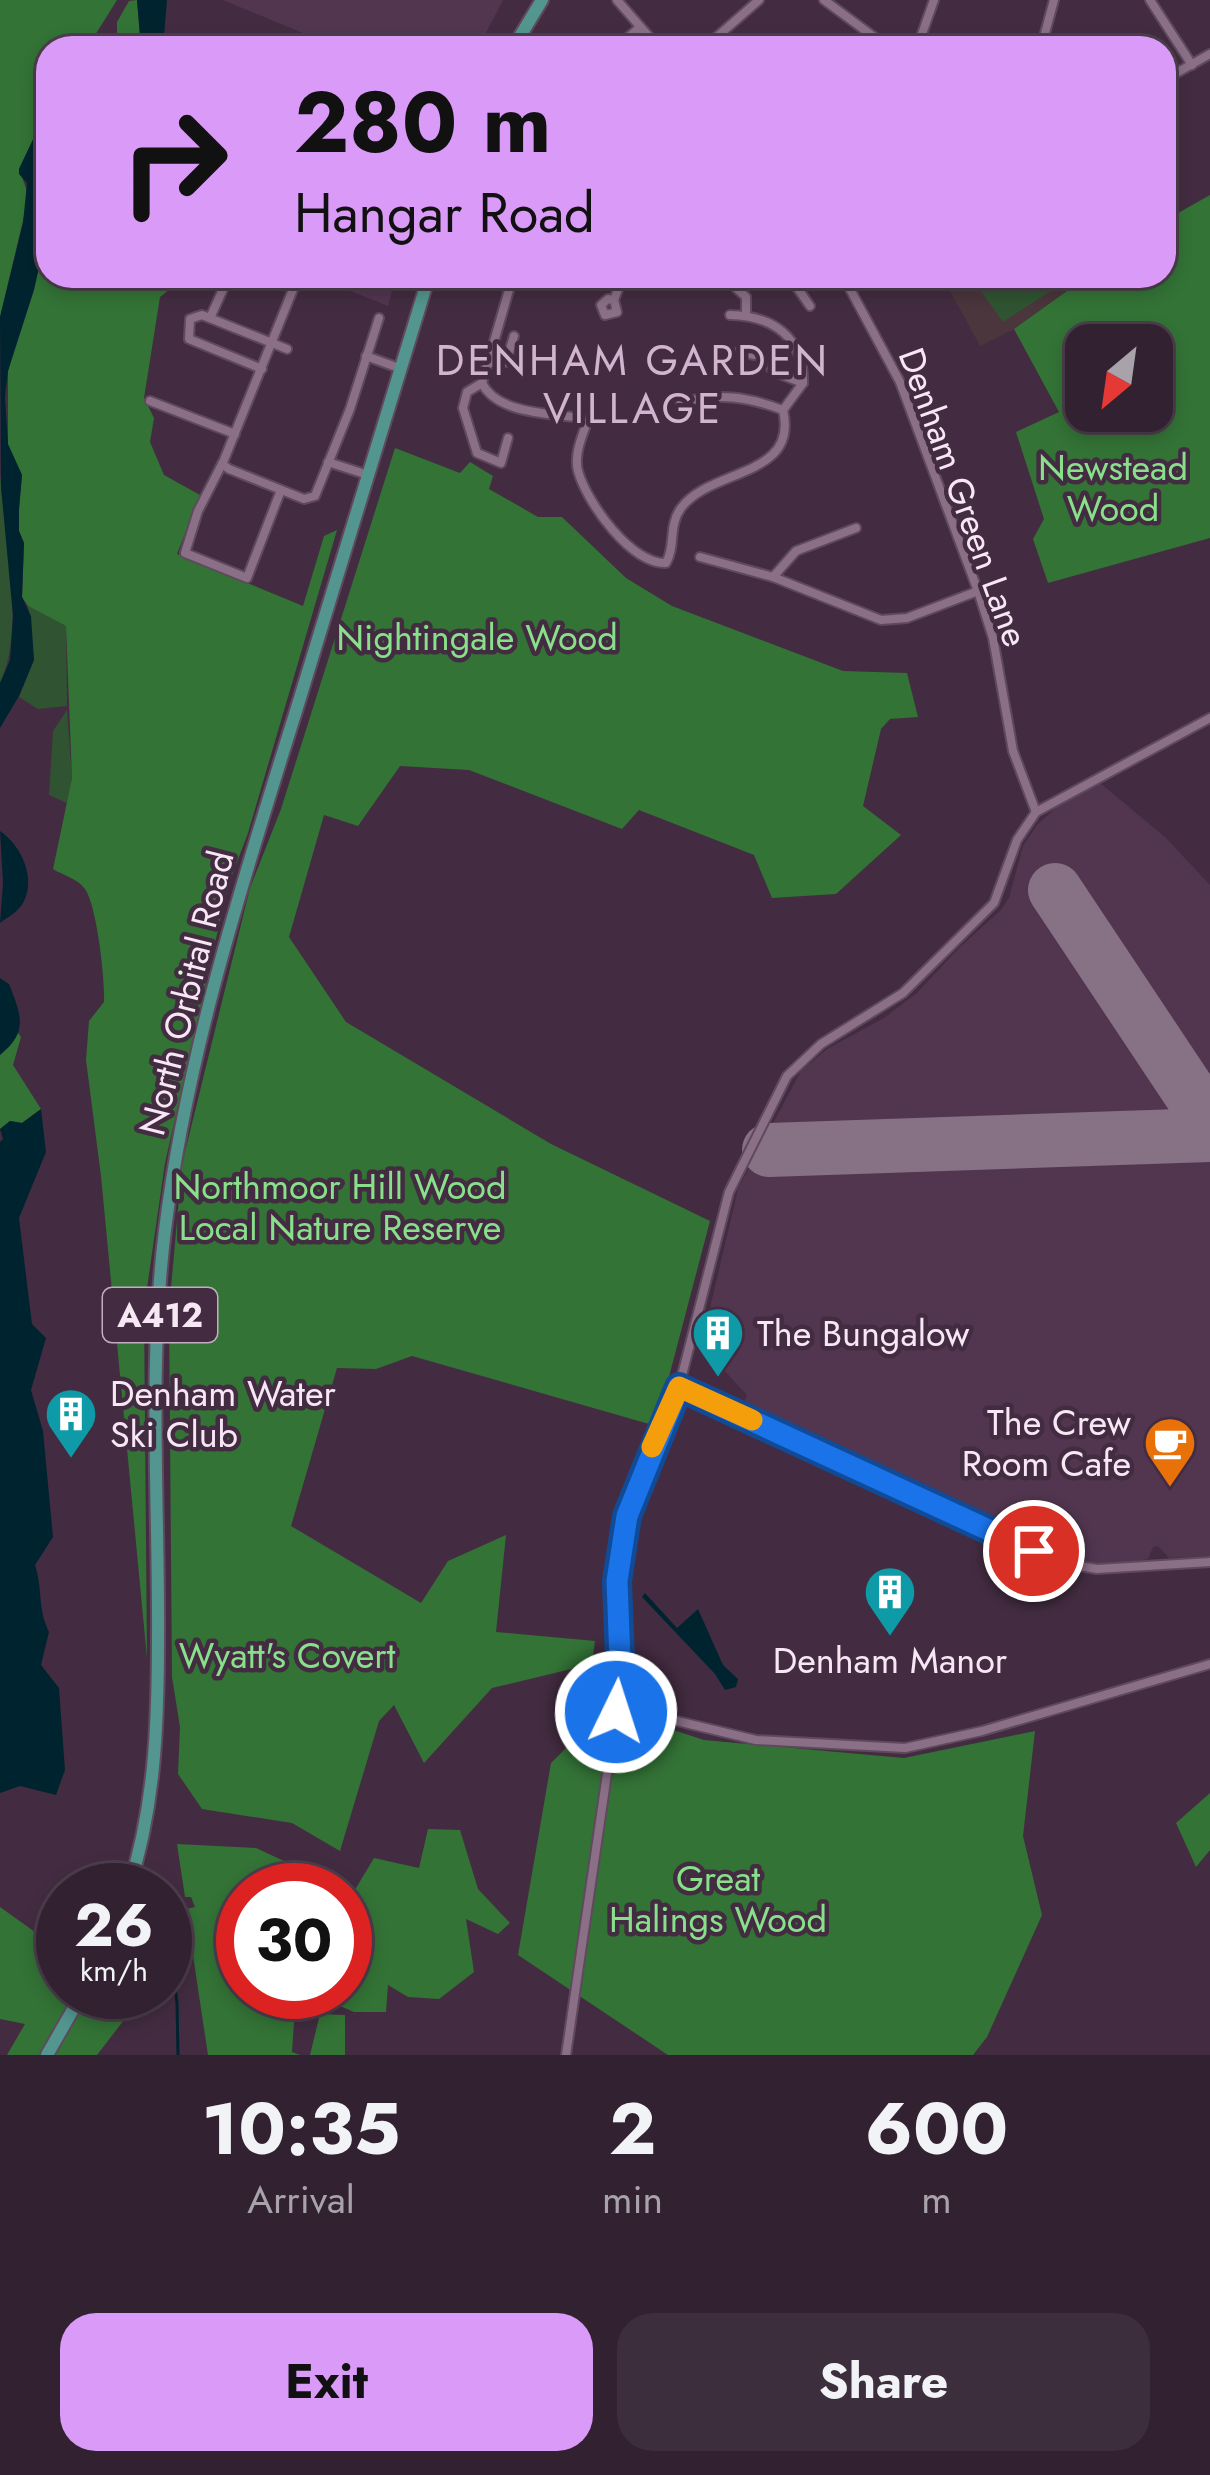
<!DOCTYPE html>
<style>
:root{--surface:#322131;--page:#3d2e3d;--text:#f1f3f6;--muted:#a8a3ab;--line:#4d3e4d;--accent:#da9af7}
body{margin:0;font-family:Jost,sans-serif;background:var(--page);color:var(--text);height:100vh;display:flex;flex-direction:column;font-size:45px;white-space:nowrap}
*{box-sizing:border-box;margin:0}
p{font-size:39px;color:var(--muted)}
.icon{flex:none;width:66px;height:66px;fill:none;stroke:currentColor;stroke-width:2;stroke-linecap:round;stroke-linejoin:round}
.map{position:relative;height:2055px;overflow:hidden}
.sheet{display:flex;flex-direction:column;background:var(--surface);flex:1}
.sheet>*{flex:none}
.hud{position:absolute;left:36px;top:36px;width:1140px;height:252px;border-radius:36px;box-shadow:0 6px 18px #0003,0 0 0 3px var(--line);background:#da9af7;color:#111;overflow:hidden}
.needle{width:78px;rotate:209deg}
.fabs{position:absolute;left:1065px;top:324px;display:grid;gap:24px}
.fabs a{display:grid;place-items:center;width:108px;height:108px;border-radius:24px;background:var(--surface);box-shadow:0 6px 18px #0003,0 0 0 3px var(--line);font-size:60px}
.speed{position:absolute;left:36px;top:1863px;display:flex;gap:24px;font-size:60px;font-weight:700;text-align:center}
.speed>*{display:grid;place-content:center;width:156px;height:156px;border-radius:50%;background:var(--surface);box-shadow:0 6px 18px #0003,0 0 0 3px var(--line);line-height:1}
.speed small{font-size:30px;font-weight:400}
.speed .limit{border:18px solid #d22;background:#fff;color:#111}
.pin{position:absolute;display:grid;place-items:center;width:102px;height:102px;color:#fff;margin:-51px;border:6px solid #fff;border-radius:50%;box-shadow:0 3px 12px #0007}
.me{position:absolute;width:132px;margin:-66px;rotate:4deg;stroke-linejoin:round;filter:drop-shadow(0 0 9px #0008)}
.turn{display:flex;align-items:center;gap:42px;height:252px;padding:0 60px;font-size:54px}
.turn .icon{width:156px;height:156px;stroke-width:2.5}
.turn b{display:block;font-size:84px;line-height:102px}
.eta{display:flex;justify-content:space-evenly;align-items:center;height:204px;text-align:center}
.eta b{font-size:72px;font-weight:700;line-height:84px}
.action{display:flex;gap:24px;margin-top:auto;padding:24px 60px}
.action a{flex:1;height:138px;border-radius:36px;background:var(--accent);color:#111;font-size:48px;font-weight:700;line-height:138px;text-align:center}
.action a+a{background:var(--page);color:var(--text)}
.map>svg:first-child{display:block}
.built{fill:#523650}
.education{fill:#4a363c}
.green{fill:#305431}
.forest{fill:#337336;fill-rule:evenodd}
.water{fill:#00242f}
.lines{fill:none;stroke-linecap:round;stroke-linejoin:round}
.stream{stroke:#00242f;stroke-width:3}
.runway{stroke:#877285;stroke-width:54}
.minor-casing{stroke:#5f4a5d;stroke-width:12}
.primary-casing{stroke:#5f4a5d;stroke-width:16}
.minor{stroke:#8a6f87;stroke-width:8}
.primary{stroke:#52968f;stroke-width:12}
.route-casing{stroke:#114b97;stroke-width:30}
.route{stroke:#1a73e8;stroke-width:21}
.slow{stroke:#f59e0b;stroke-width:21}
.labels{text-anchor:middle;stroke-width:9;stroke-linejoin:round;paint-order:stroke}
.shield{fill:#432c41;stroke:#c1afbf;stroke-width:3}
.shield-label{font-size:33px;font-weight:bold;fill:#f7e7f5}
.park-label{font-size:36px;fill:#89e08a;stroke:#432c41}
.street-label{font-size:36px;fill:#f7e7f5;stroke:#432c41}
.poi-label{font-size:36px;fill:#f7e7f5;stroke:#432c41;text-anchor:start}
.quarter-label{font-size:42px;letter-spacing:3px;fill:#d1b4ce;stroke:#432c41}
</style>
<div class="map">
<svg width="1210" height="2055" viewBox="0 0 1210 2055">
<rect width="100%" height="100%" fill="#432c41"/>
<g class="built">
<polygon points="223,0 503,0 478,48 339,48"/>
<polygon points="313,276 396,276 388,306"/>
<polygon points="1099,782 1166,838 1210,885 1210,1556 1169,1558 1158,1546 1153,1547 1148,1559 1102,1566 1060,1560 740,1412 747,1395 711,1356 722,1326 707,1321 738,1189 801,1071 827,1049 884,1018 917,993 960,947 1001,910 1009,898 1023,846 1037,825 1057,807"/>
</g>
<polygon class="education" points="942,276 1088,276 1014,329 980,346"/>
<g class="green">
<polygon points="1019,276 1074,276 1003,322 980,290 995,279 1002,288"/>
<path d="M0 472C4 534 26 627 0 683Z"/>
<polygon points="28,606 66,626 67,706 38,709 19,697 34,660"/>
<polygon points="67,710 72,778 67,803 49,795 53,731"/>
</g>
<g class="forest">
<polygon points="0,0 117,0 87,48 48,48 48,108 19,169 27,191 25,212 0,317"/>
<polygon points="137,0 141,48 117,48 117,22 129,1"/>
<path d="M1210 195V538L1048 583 1033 539 1044 519 1016 432 1059 412 1014 329 1088 276H1164V221ZM1086 345H1152V411H1086Z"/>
<path d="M45 241H48V276H187L160 297 144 398 154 418 150 442 164 475 200 495 177 554 303 606 324 536 337 530 248 833 228 886 165 1163 144 1309 147 1658 101 1176 86 1060 89 1021 104 1002C105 979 97 906 85 889 77 878 62 875 53 869L72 778 66 626 28 606 22 597 24 543 19 531V509L22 475 8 445V371Z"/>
<polygon points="395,448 460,473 470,462 493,476 489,489 538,517 562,517 626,578 672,606 843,671 907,673 918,717 890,719 881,729 863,806 901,835 836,894 772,898 754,855 639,810 622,829 469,770 400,766 358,826 324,815 289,937 346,1022 551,1144 710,1221 656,1426 412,1356 376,1369 337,1368 291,1526 421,1603 448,1561 506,1535 496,1632 595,1641 592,1664 492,1688 424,1763 394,1705 379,1721 340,1851 292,1823 202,1809 178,1774 180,1727 172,1677 169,1311 182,1164 250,888 281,809"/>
<polygon points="0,1008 21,1037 13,1065 41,1109 22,1123 10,1121 0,1129"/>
<polygon points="597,1717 658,1725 704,1740 904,1758 1035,1731 1023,1836 1042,1915 987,2037 973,2055 668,2055 518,1955 551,1763"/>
<polygon points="1210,1793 1210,1850 1196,1867 1176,1823"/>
<polygon points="428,1829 460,1830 478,1889 510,1923 498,1934 466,1919 474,1972 439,1999 408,1997 388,1985 386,2012 354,2012 307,1992 345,1992 345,1890 243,1890 243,1992 296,1992 292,2052 300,2055 208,2055 186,1909 195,1907 191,1897 185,1897 177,1844 256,1848 353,1893 374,1858 419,1868"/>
<polygon points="0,1907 63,1952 63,1992 134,1992 134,2007 97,2055 7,2055 25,2024 0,2019"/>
<polygon points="320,2014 345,2015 345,2055 310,2055"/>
</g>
<g class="water">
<polygon points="137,0 167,0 163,48 141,48"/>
<polygon points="48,108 48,228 34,290 8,371 5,397 8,444 22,475 19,509 19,531 24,543 22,597 31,616 34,660 19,696 0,728 0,683 10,660 13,616 1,487 0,317 23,223 27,183 19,174 19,169"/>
<path d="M0 831C21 845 37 879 23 903 18 912 8 917 0 923L3 883Z"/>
<path d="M0 978 9 984C21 1015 29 1032 0 1055Z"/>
<path d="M41 1109 46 1152 19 1218 32 1324 46 1338 31 1390 43 1431 53 1537 35 1565C43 1589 37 1608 49 1632L41 1665 59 1688 65 1770 56 1795 20 1786 0 1793V1142L3 1139 0 1129 10 1121 22 1123Z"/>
<polygon points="645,1593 677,1628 698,1609 723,1665 738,1679 736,1687 725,1690 715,1674 642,1597"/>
</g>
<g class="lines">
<polyline class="stream" points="165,1904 177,2003 178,2055"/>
<g class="runway">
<polyline points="1055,890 1210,1123"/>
<polyline points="769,1150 1210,1135"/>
</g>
<g class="minor-casing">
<g id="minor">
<polyline points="617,0 659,48"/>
<polyline points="824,0 889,48"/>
<polyline points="1150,0 1192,65"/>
<polyline points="616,48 640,27"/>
<polyline points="704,48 759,0"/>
<polyline points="917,48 934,0"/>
<polyline points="1041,48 1054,0"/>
<polyline points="1164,80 1210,54"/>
<polyline points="280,276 296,282 224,460 222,464 229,469 304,499 315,496 350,409 379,318"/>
<path d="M513 276 482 383C497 414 550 413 580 418L586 425C581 439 574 456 578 471 587 503 631 564 666 563 676 546 668 526 681 508 710 468 799 478 783 410"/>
<polyline points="535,276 542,276"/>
<polyline points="723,276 746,297 746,315"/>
<polyline points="789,276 810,306"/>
<polyline points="843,276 900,382 978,591 993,638 1013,751 1036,812"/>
<polyline points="850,286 864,276"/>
<polyline points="614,300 608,299 601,305 605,315 617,312 614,300 623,276"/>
<path d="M730 315C774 316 804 338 803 383L783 410"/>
<polyline points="210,318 229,276"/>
<polyline points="738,352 761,356 774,372 803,383"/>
<polyline points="366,356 399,368"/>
<polyline points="489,363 506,362 514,336"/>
<polyline points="262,369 189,339 190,319 202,315 287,349"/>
<polyline points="482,383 467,392 463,408 477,453 501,463 508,438"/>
<polyline points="150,401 235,434"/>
<path d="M681 403C718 392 748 397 783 410"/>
<polyline points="328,462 368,475"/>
<polyline points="222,464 198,511 185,553 247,578 281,490"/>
<polyline points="700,557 773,577 881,620 907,618 978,591"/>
<polyline points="773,577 796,551 856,528"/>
<polyline points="679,1387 1056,1562 1097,1569 1210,1562"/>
<polyline points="616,1712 656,1716 756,1740 905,1748 982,1731 1210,1664"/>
<polyline points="566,2055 616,1712 620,1660 617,1581 627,1516 679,1387 729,1192 787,1076 821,1044 903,993 994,903 1017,840 1036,812 1210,718"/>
</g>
</g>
<g class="primary-casing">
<g id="primary">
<polyline points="513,48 542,0"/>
<path d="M128 1890C155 1808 158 1724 158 1639 159 1503 148 1365 165 1230 187 1052 243 881 296 711 341 566 384 421 429 276"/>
<polyline points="47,2055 83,1992"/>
</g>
</g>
<use href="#minor" class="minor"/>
<use href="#primary" class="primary"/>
</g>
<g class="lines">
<g class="route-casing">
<polyline id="route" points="616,1712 620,1660 617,1581 627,1516 679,1387 1034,1551"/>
</g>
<use href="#route" class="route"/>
<polyline class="slow" points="652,1447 679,1387 752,1420"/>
</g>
<defs>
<g id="building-pin" transform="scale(2.7)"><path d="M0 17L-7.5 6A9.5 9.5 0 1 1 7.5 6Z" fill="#0f9aa8" stroke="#432c41"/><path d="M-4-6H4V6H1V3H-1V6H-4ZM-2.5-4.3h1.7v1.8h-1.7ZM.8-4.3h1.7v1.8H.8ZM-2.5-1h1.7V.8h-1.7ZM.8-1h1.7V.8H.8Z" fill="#fff"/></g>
<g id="cafe-pin" transform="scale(2.7)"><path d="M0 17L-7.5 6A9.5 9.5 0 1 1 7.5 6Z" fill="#e8710a" stroke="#432c41"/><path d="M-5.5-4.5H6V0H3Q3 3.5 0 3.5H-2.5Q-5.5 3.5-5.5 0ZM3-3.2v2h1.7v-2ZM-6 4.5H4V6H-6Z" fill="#fff"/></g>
</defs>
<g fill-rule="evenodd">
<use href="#building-pin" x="718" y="1333"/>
<use href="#building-pin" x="71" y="1414"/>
<use href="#cafe-pin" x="1170" y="1443"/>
<use href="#building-pin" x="890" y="1592"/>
</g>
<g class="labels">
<rect class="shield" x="103" y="1288" width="114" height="54" rx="9"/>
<g class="shield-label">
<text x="160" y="1327">A412</text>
</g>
<g class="park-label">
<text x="1113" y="480">Newstead<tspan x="1113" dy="41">Wood</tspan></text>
<text x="477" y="650">Nightingale Wood</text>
<text x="340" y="1199">Northmoor Hill Wood<tspan x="340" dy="41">Local Nature Reserve</tspan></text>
<text x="287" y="1668">Wyatt's Covert</text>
<text x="718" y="1891">Great<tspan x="718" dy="41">Halings Wood</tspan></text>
</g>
<g class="street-label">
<text transform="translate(964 497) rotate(70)" y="13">Denham Green Lane</text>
<text transform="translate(186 993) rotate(-76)" y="13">North Orbital Road</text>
</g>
<g class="poi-label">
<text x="757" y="1346">The Bungalow</text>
<text x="110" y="1406">Denham Water<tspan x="110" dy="41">Ski Club</tspan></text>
<text x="1131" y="1435" text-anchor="end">The Crew<tspan x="1131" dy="41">Room Cafe</tspan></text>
<text x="890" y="1673" text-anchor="middle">Denham Manor</text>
</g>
<g class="quarter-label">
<text x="633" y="375">DENHAM GARDEN<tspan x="633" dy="48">VILLAGE</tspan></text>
</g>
</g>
</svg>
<div class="fabs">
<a><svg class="needle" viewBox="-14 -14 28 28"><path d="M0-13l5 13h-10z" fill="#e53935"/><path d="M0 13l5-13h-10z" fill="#a8a3ab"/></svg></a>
</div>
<div class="speed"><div>26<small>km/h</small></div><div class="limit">30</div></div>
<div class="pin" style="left:1034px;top:1551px;background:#d93025"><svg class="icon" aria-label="arrive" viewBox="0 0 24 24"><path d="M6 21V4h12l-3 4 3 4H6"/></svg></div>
<svg class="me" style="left:616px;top:1712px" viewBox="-20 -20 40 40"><circle r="17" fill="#1a73e8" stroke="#fff" stroke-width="3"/><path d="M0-11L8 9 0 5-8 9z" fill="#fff"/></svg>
<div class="hud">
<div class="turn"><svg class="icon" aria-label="right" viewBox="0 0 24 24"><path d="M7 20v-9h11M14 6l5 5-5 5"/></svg><div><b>280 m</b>Hangar Road</div></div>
</div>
</div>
<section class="sheet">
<div class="eta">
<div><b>10:35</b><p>Arrival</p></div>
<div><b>2</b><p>min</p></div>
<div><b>600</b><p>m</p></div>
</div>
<div class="action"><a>Exit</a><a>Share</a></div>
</section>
